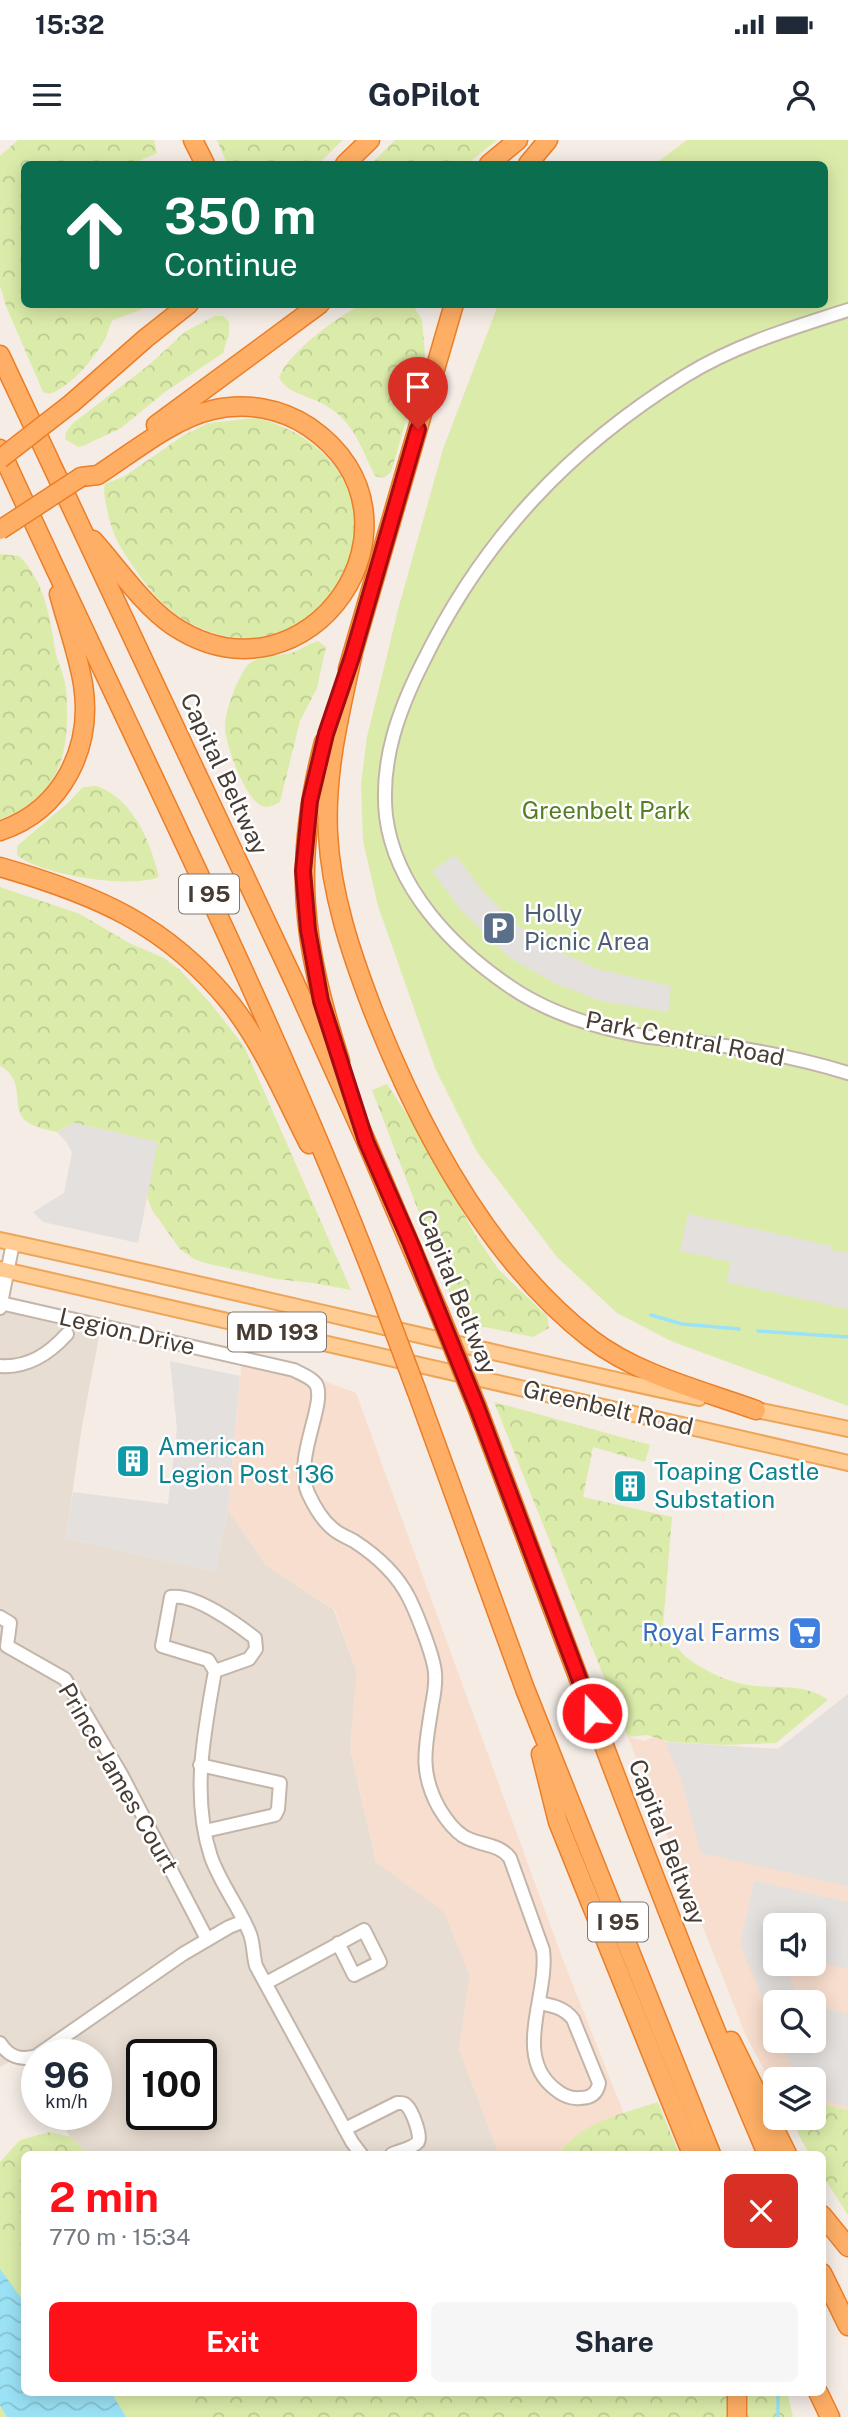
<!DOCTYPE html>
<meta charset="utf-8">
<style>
:root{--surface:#fff;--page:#f6f6f7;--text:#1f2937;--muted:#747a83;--accent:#ff1119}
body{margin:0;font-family:"Public Sans",sans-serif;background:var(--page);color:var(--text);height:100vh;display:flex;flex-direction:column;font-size:26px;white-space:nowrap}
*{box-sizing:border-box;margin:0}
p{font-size:23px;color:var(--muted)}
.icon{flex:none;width:38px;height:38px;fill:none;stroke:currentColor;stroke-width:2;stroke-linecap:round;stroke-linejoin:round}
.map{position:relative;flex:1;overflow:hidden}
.panel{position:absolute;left:21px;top:2011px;width:805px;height:245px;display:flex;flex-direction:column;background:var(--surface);border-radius:10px;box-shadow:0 4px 18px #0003}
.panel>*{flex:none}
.top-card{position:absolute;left:21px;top:21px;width:807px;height:147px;border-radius:10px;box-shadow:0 4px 18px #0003;background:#0b6e4f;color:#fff;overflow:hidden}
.controls{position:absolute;left:763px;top:1773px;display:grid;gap:14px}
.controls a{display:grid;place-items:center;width:63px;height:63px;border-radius:10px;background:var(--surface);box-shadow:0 4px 18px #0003;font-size:35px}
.speed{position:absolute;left:21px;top:1899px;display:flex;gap:14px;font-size:35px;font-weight:700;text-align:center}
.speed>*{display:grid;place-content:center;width:91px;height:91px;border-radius:50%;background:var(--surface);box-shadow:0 4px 18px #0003;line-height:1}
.speed small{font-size:18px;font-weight:400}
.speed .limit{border:4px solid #111;border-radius:10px;background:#fff;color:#111}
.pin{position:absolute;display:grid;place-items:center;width:60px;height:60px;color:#fff;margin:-72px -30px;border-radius:50% 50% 50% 0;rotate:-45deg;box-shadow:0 0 7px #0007}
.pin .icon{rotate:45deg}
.me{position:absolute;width:77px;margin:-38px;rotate:339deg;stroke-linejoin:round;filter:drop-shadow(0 0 5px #0008)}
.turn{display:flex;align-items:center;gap:24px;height:147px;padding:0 28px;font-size:32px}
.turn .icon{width:91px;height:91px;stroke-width:2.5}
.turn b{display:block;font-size:49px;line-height:60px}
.round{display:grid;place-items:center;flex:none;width:74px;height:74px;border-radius:10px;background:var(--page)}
.head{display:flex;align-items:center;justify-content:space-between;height:119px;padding:0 28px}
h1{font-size:42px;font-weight:700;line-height:52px;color:var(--accent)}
.primary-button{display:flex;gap:14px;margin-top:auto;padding:14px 28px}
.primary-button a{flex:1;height:80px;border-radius:10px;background:var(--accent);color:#fff;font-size:28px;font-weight:700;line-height:80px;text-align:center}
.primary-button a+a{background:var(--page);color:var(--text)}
.status{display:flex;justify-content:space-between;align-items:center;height:49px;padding:0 35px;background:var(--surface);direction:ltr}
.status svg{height:19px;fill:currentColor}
header{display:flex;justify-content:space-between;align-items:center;height:91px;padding:0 28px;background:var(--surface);font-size:32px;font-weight:700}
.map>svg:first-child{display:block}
.residential{fill:#e8ddd2;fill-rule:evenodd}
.commercial{fill:#f8dece;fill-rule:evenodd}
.forest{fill:url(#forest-crowns)}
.park{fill:#dbecaa}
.parking{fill:#e4e0dd}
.water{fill:url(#water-waves)}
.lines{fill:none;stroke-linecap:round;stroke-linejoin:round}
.stream{stroke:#9be2f6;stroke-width:3.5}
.minor-casing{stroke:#c3b5a9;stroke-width:16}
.major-casing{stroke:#eea559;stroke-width:18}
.highway-casing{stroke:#eb7e28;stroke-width:21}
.minor{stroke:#fff;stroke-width:12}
.major{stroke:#ffcc93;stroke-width:14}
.highway{stroke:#ffaf65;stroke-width:18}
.highway-bridge-casing{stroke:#eb7e28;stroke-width:21;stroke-linecap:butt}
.highway-bridge{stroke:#ffaf65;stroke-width:18}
.route-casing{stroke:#a60b10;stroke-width:18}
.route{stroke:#ff1119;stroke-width:12}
.labels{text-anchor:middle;stroke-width:5;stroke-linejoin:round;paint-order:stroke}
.shield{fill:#fff;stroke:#7e7671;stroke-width:2}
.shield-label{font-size:23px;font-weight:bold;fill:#473c34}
.street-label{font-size:24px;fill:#473c34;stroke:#fff}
.park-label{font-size:24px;fill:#567e22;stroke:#fff}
.service-label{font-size:24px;fill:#4e5e75;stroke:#fff;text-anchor:start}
.culture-label{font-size:24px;fill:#0d838f;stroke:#fff;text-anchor:start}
.shop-label{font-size:24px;fill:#366cbe;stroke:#fff;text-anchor:end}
</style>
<div class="status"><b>15:32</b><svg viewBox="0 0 49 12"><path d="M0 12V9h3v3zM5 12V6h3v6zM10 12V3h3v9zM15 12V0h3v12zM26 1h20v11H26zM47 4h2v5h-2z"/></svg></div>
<header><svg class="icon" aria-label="menu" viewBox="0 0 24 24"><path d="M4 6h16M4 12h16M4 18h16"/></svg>GoPilot<svg class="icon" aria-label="person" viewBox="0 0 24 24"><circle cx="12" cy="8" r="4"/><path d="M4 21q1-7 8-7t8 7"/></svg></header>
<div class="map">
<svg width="848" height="2277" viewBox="0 0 848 2277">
<defs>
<pattern id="forest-crowns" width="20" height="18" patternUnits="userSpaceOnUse" patternTransform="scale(1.75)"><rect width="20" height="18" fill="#dbecaa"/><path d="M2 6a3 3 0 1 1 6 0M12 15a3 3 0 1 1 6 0" fill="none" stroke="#bdcb93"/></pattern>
<pattern id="water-waves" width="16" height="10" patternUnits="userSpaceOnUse" patternTransform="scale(1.75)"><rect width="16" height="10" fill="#9be2f6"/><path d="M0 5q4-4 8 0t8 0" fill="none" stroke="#87c3d4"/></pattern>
</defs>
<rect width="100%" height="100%" fill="#f4ece5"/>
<path class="residential" d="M0 1129 1 1163 101 1186 81 1292 66 1398 215 1432 228 1370 266 1425 334 1470 357 1533 350 1608 376 1722 444 1771 470 1836 459 1909 499 2014H88L70 1997 57 1974H96V1914H37V1937L26 1919 16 1918 0 1927ZM142 1914H201V1974H142Z"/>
<g class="commercial">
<polygon points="242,1218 294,1230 356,1253 563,1820 624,1974 598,1983 565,2005 559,2014 499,2014 459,1909 470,1836 444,1772 376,1722 350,1607 357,1533 335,1470 266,1425 228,1370"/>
<path d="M848 1554V1970L814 1962V1939H775V1950L746 1896 628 1597 644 1601 659 1595 665 1602 778 1609ZM775 1785H814V1824H775ZM775 1862H814V1900H775Z"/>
</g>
<g class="forest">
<path d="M18 0H154L157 13 132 24H24V164L148 165 138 171 113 180C108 187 108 195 104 201 92 221 72 245 50 254L43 252 6 166 0 146V16Z"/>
<polygon points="217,0 343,0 318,24 227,24"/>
<polygon points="395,0 497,0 467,24 371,24"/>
<path d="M361 165H413L422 180 425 215 391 332 384 338 375 336C361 308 354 281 325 265 311 256 286 254 279 237 290 211 337 177 361 165Z"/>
<polygon points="215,176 223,176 229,182 229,194 223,213 165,252 121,288 83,306 78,307 65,299 66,292 73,283 149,225 186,191"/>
<path d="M257 278C312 292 357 332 356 393 355 404 351 414 348 424 329 476 274 509 220 495 184 485 161 466 140 436 121 409 113 399 106 365 105 357 103 352 105 344L125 336 184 295 209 283Z"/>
<path d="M0 414 19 416C44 440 50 477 55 509 56 519 62 529 64 539 67 552 67 564 67 577 67 627 49 662 0 680Z"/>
<path d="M318 501 326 507 317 548 300 581 280 662C273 666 267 669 260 665 244 655 225 605 225 586 225 571 238 537 247 526 258 514 280 517 294 512 302 509 309 503 318 501Z"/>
<path d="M97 646C134 660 150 701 159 737 129 749 41 735 17 715V706L69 662 83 647Z"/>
<path d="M0 747 80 774 129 803 164 818 180 830 211 864 244 906 351 1150 313 1143 276 1139 205 1123 194 1119 180 1109 152 1070 147 1057 157 1002 74 983 57 992C48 990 37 988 29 983 7 971 29 941 0 926Z"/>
<polygon points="387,944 418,991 476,1096 499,1130 547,1176 549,1188 533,1197 461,1182 372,950"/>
<path d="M494 1262 650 1305 645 1322 593 1307 583 1357 672 1377 663 1486C671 1497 679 1513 690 1520 708 1533 733 1544 755 1546 781 1548 807 1544 828 1560L776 1603 723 1605 670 1602 647 1595 628 1597Z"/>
<path d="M658 1962 679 2014H559C578 1983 625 1973 658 1962Z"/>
<polygon points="814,1962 848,1970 848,2075 823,2036 822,2014 809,2014 790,1978 814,1978"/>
<polygon points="50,1992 70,1997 88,2014 24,2014 24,2162 0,2129 0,2022 20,2000"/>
<polygon points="111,2252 727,2252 727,2277 126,2277"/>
<polygon points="748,2252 787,2252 793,2277 748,2277"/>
</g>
<g class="park">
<polygon points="687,0 848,0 848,1266 671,1201 617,1173 557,1117 477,1012 435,928 378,766 363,701 361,644 367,597 399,466 443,309 498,165 824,164 824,24 655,24"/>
<polygon points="24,2106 24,2252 183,2252 207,2277 0,2277 0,2108"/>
</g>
<g class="parking">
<polygon points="455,715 482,750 512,781 549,807 597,829 671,846 668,872 601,861 557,844 510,818 461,770 432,731"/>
<polygon points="74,983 158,1002 138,1103 43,1082 33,1072 64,1053 72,1012 67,1003 57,992"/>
<polygon points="688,1074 831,1106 831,1110 848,1113 848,1169 726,1142 731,1122 680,1111"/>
<polygon points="170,1221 240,1236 228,1370 215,1432 66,1398 73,1352 168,1364 177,1289"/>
<polygon points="848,1554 848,1746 701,1713 680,1636 665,1602 778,1609"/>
<polygon points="754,1741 848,1762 848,1829 814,1821 814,1785 775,1785 775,1824 784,1824 800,1862 775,1862 775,1888 740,1804"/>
<polygon points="814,1866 848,1874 848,1966 814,1958 814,1939 797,1939 781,1901 814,1900"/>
</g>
<polygon class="water" points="0,2129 24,2162 24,2252 111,2252 126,2277 7,2277 0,2265"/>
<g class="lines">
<g class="stream">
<polyline points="651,1175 682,1184 739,1189"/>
<polyline points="758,1191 848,1197"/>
<polyline points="778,2277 778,2252"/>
</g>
<g class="minor-casing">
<g id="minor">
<path d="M848 170C792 188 735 205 685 236 569 308 484 398 424 520 399 569 380 620 386 676 395 748 452 807 509 846 548 873 597 888 643 896 660 899 677 899 695 902 746 908 799 918 848 933"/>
<path d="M1 1163 294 1230C301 1234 311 1237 316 1244 327 1264 293 1317 308 1353 314 1366 321 1379 332 1388 338 1394 347 1397 354 1401 377 1416 397 1434 409 1458 417 1474 434 1517 435 1533 436 1544 434 1555 432 1565 426 1605 418 1630 439 1668 445 1678 454 1690 463 1696 479 1706 499 1703 510 1718L543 1810C549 1855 512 1916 555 1949 562 1955 571 1959 580 1958 590 1958 597 1954 599 1943L573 1879C564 1868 554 1866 540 1863"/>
<polyline points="0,1168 13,1103"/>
<path d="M0 1226C28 1228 49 1214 67 1194"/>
<polyline points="0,1477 10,1483 7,1506 65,1539 121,1634 207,1799"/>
<path d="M215 1531 208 1520 162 1506 171 1457C194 1453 237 1484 255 1498L256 1509 249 1519 215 1531C204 1593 191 1656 211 1717 221 1745 240 1768 250 1794 254 1805 253 1816 256 1826L352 2002 361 2014"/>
<polyline points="200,1625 280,1643 278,1669 275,1675 205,1691"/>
<polyline points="266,1843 364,1790 380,1822 354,1835 338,1803"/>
<path d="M0 1903C9 1917 20 1921 37 1916"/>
<polyline points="39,1914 183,1814 229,1787 244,1781"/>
<path d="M345 1989 397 1963C401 1963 404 1962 407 1966 412 1971 422 1996 418 2002 413 2008 399 2011 392 2014"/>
</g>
</g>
<g class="major-casing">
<g id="major">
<path d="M0 1100C234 1150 466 1208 699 1258"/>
<polyline points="0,1129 848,1323"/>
<polyline points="747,1268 848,1289"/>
</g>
</g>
<g class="highway-casing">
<g id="highway">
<polyline points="193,0 205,24"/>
<polyline points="345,24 370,0"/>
<polyline points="489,24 518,0"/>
<polyline points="528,24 548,0"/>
<polyline points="0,215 294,841 366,1001 438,1170"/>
<polyline points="72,263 146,198 189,164"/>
<polyline points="156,285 320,164"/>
<path d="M0 309C128 591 270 866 381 1156"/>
<path d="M81 337 98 335C132 313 173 279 212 270 245 262 281 268 309 287 443 378 309 577 172 485 143 465 117 427 93 400"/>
<path d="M352 517C339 576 325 634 328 694 331 754 351 813 372 868 419 988 488 1119 591 1199 638 1235 701 1250 756 1270"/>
<polyline points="348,529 454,164"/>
<path d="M324 602C292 724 302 802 340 921"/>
<path d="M0 691C63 670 93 607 83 544 78 514 67 484 59 454"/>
<path d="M0 727C94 754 167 784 231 864 263 905 285 957 309 1004"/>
<polyline points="417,1252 525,1549 711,2014"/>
<path d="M477 1267C571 1517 662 1768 767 2014"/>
<polyline points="541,1614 558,1682 692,2014"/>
<polyline points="731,1901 787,2014"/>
<polyline points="822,2075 848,2107"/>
<polyline points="822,2133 848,2186"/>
<polyline points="737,2252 737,2277"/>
<polyline points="818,2252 830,2277"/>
</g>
</g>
<use href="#minor" class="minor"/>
<use href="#major" class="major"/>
<use href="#highway" class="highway"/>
<g class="highway-bridge-casing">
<g id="highway-bridge">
<polyline points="0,319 72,263"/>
<polyline points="0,390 81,337"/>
<polyline points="381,1156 417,1252"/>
<polyline points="438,1170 477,1267"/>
</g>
</g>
<use href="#highway-bridge" class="highway-bridge"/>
</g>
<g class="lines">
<g class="route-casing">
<polyline id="route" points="418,289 352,517 326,594 310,661 303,731 308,790 321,861 366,1001 411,1104 477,1267 592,1573"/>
</g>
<use href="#route" class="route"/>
</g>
<defs>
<g id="parking-square" transform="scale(1.75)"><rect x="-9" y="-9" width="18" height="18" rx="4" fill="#5c6f8a" stroke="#fff"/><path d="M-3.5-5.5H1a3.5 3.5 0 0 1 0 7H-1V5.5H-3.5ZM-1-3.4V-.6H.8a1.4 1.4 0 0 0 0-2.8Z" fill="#fff"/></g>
<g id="building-square" transform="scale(1.75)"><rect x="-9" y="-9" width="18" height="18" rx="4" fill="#0f9aa8" stroke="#fff"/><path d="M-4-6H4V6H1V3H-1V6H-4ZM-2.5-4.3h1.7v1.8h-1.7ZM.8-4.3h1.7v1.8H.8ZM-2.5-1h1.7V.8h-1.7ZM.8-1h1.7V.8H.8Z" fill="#fff"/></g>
<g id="supermarket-square" transform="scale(1.75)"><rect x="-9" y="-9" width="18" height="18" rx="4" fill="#3f7fe0" stroke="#fff"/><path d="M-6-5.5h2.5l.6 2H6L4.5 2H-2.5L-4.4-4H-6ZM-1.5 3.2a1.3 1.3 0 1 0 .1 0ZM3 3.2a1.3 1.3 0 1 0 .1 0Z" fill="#fff"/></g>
</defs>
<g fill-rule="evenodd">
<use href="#parking-square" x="499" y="788"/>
<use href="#building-square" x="133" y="1321"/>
<use href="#building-square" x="630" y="1346"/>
<use href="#supermarket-square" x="805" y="1493"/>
</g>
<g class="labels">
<g class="shield">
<rect x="179" y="734.5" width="60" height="39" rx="5"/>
<rect x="228" y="1172.5" width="98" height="39" rx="5"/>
<rect x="588" y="1762.5" width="60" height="39" rx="5"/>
</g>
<g class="shield-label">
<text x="209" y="762">I 95</text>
<text x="277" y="1200">MD 193</text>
<text x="618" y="1790">I 95</text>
</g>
<g class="street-label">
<text transform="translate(224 634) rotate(65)" y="8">Capital Beltway</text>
<text transform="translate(685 899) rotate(11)" y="8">Park Central Road</text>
<text transform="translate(457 1152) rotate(68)" y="8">Capital Beltway</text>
<text transform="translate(127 1192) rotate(13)" y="8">Legion Drive</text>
<text transform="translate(608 1268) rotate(13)" y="8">Greenbelt Road</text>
<text transform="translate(118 1638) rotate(60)" y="8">Prince James Court</text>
<text transform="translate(667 1702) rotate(69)" y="8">Capital Beltway</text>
</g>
<g class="park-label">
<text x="606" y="679">Greenbelt Park</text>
</g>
<g class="service-label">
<text x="524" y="782">Holly<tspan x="524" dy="28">Picnic Area</tspan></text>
</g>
<g class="culture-label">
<text x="158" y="1315">American<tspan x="158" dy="28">Legion Post 136</tspan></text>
<text x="654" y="1340">Toaping Castle<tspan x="654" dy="28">Substation</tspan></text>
</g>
<g class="shop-label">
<text x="780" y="1501">Royal Farms</text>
</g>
</g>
</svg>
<div class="controls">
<a><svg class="icon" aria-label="sound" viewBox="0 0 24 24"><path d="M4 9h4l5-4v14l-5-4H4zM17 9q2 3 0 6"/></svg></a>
<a><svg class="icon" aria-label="search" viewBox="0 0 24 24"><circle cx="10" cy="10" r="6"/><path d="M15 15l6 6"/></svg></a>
<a><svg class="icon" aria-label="layers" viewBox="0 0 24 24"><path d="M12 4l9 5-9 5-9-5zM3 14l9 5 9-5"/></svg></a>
</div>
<div class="speed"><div>96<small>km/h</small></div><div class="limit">100</div></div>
<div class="pin" style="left:418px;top:289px;background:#d93025"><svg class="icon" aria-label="arrive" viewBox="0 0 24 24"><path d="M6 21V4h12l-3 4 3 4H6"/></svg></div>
<svg class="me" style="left:592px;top:1573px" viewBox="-20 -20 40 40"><circle r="17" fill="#ff1119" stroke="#fff" stroke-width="3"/><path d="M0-11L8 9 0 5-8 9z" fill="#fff"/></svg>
<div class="top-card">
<div class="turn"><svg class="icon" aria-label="ahead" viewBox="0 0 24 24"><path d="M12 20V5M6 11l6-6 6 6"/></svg><div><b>350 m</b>Continue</div></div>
</div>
<section class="panel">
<div class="head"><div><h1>2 min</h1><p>770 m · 15:34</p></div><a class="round" style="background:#d93025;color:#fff"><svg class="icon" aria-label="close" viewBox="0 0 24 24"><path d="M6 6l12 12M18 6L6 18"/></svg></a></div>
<div class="primary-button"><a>Exit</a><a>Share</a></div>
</section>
</div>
